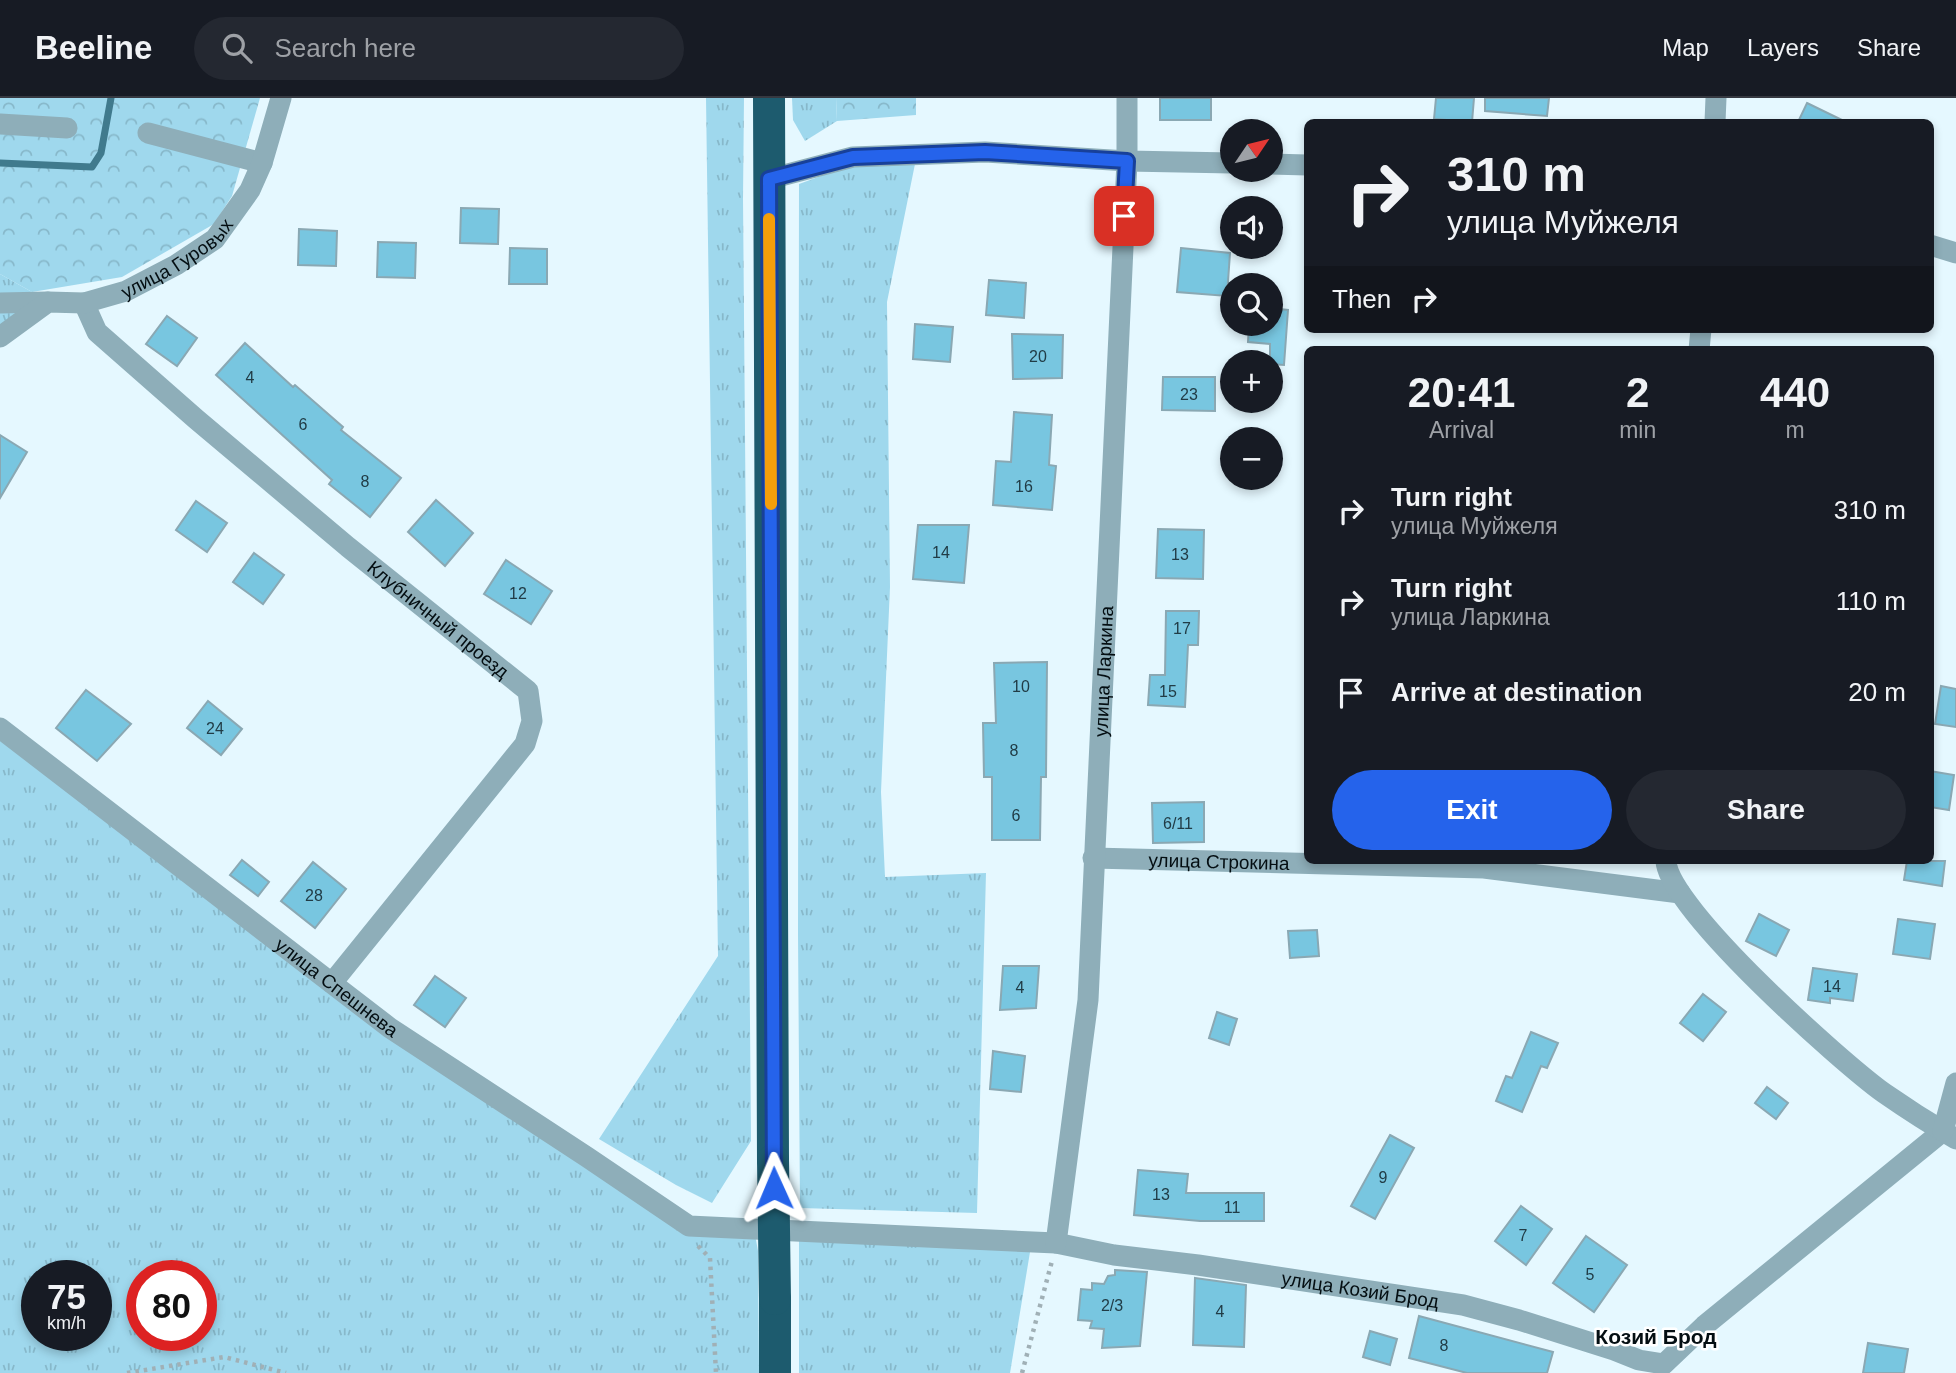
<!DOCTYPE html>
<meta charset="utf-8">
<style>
:root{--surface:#171b24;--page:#242831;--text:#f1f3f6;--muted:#9ea1a6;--line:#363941;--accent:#2563eb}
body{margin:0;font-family:Helvetica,sans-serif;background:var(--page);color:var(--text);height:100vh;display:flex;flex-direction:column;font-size:26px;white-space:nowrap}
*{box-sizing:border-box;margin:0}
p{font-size:23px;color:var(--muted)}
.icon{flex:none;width:38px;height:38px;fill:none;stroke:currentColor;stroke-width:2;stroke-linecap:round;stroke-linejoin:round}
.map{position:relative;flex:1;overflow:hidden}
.drawer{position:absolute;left:1304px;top:248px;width:630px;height:518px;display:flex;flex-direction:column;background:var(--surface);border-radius:10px;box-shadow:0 4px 10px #0003}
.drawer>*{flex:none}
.top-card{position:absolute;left:1304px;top:21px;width:630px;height:214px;border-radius:10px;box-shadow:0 4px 10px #0003;background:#171b24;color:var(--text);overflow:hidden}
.needle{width:46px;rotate:55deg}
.buttons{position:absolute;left:1220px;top:21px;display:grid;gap:14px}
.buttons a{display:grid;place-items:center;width:63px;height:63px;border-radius:50%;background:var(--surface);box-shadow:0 4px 10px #0003;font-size:35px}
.speed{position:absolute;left:21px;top:1162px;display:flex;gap:14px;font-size:35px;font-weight:700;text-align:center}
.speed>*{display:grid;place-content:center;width:91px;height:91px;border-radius:50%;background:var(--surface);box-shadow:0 4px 10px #0003;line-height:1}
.speed small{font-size:18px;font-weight:400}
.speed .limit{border:10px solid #d22;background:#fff;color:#111}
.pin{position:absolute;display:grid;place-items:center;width:60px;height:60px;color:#fff;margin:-30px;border-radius:14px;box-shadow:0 4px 10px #0006}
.me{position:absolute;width:77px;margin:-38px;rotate:359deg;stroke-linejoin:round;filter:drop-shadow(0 0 5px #0008)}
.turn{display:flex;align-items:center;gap:24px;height:147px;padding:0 28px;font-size:32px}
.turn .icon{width:91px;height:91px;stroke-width:2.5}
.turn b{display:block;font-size:49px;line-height:60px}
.then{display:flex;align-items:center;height:66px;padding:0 28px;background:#0003;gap:14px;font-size:26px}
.eta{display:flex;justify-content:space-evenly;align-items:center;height:119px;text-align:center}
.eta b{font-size:42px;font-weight:700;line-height:49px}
.action{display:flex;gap:14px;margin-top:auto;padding:14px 28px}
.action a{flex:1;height:80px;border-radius:42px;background:var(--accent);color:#fff;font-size:28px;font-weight:700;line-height:80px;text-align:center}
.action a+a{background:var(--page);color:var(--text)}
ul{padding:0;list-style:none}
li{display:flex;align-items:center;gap:21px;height:91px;padding:0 28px}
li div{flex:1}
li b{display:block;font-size:26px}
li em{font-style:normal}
header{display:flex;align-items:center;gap:42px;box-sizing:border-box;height:98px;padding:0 35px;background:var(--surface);border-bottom:2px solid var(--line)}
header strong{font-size:33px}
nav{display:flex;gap:38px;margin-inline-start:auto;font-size:24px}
.search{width:490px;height:63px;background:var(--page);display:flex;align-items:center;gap:18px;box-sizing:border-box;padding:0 24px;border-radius:38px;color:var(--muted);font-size:26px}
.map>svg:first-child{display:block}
.grass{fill:url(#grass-tufts);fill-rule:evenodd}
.forest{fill:url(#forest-crowns)}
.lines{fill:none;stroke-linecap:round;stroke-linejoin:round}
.stream{stroke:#407a8d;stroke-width:7}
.building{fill:#78c6e0;stroke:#8aa8b3;stroke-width:2}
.path{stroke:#a0b0b6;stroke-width:4.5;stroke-dasharray:3.5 5;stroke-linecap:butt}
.minor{stroke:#8eaeb9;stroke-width:21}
.highway{stroke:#1d5b6e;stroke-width:32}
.highway-bridge{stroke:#1d5b6e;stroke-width:32}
.route-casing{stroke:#184099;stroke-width:18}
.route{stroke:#2563eb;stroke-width:12}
.slow{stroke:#f59e0b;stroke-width:12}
.labels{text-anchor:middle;stroke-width:5;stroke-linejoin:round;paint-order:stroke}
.number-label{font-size:16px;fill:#213c46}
.street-label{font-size:19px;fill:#040e12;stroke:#fff}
.neighbourhood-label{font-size:21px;font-weight:bold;fill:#040e12;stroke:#fff}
</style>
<header>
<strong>Beeline</strong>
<div class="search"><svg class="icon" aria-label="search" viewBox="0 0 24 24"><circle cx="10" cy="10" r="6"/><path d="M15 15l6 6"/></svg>Search here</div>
<nav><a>Map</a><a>Layers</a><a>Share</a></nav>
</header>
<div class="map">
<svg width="1956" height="1275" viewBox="0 0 1956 1275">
<defs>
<pattern id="grass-tufts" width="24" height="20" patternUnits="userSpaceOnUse" patternTransform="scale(1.75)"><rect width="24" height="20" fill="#9fd8ed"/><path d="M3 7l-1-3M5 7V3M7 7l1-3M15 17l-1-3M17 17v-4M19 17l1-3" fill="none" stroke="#87b8ca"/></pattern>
<pattern id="forest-crowns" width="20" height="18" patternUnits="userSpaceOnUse" patternTransform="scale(1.75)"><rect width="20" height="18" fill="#9fd8ed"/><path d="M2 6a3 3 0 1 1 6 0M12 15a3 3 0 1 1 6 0" fill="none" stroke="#87b8ca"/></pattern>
</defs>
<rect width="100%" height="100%" fill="#e5f8ff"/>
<g class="grass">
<polygon points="706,0 744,0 743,100 751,1043 712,1105 676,1087 599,1041 718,858"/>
<polygon points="792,0 836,0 837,23 805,43 793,22"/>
<polygon points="915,66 887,204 890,489 881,694 885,779 986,775 977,1115 800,1110 798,836 799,86 851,67"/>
<polygon points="0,176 32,194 0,237"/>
<path d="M0 642 335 888 694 1120 754 1131 758 1153 759 1275H0ZM37 1178H96V1237H37ZM142 1178H201V1237H142Z"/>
<polygon points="799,1134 1031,1148 1010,1275 799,1275"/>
</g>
<g class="forest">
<polygon points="0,0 260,0 232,98 214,126 122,179 32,194 0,176"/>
<polygon points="836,0 916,0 916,17 837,23"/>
</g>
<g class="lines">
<polyline class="stream" points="0,65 92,69 101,55 111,0"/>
</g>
<g class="building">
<rect x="1160" y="0" width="51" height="22"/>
<polygon points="1436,0 1474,0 1472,24 1434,21"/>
<polygon points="1485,0 1549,0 1547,18 1485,13"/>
<polygon points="1807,5 1846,24 1798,24"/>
<polygon points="461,110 499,111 498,146 460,145"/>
<polygon points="299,131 337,133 336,168 298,167"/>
<polygon points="378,144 416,145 415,180 377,179"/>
<polygon points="510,150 547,151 547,186 509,186"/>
<polygon points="1181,150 1230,155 1227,198 1177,194"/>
<polygon points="989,182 1026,185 1024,220 986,217"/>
<polygon points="1270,210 1288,212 1284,267 1270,266 1270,246 1248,244 1249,226 1270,226"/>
<polygon points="167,218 197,240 177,268 146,246"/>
<polygon points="915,226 953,229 950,264 913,261"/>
<polygon points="1012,236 1063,237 1062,280 1013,281"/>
<polygon points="245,245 293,289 295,287 343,329 341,332 401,380 370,419 329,386 332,382 216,277"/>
<polygon points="1163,279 1215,279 1215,313 1162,312"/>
<polygon points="1014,314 1052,317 1049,367 1056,368 1052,412 993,407 996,363 1011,364"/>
<polygon points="0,337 27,354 0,400"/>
<polygon points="436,402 473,435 445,468 408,434"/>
<polygon points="196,403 227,425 207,454 176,432"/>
<polygon points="918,427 969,427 964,485 913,481"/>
<polygon points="1158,431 1204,432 1203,481 1156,480"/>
<polygon points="254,455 284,477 263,506 233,484"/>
<polygon points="506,462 552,493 531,526 484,496"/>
<polygon points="1166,513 1199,513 1198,547 1188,547 1185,609 1148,607 1150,577 1165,577"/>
<polygon points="1047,564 1046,679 1041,679 1040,742 992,742 992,679 984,679 983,625 996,625 994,565"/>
<polygon points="1941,588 1956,591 1956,629 1935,626"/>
<polygon points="86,592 131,626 97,663 56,630"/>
<polygon points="208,603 242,631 221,657 187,630"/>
<polygon points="1930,673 1954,677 1949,712 1930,709"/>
<polygon points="1204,704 1204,744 1153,745 1152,705"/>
<polygon points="242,762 269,784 258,798 230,777"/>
<polygon points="1907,763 1945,763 1942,788 1904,782"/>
<polygon points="313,764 346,791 315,830 281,803"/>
<polygon points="1759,816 1789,832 1776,858 1746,843"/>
<polygon points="1898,821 1935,826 1930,861 1893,856"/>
<polygon points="1317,832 1319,858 1290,860 1288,833"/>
<polygon points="1003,868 1039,868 1036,910 1000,912"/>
<polygon points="1813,870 1857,876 1853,903 1830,900 1830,905 1808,902"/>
<polygon points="435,878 466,900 445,929 414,907"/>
<polygon points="1703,896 1726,914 1703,943 1680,925"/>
<polygon points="1217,914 1237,921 1229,947 1209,940"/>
<polygon points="1531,934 1558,945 1547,970 1541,968 1522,1014 1496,1003 1506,978 1512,980"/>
<polygon points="993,953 1025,958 1021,994 990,991"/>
<polygon points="1767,989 1788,1005 1776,1021 1755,1005"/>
<polygon points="1390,1037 1414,1050 1375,1121 1351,1108"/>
<polygon points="1138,1072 1188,1076 1186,1095 1264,1095 1264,1123 1200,1123 1134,1117"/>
<polygon points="1521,1108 1552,1131 1526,1167 1495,1143"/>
<polygon points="1586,1138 1627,1167 1594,1214 1553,1185"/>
<polygon points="1115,1172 1147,1174 1140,1248 1102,1250 1104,1231 1090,1230 1092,1223 1078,1222 1081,1191 1092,1192 1092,1185 1104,1186 1108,1178 1115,1177"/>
<polygon points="1195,1180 1246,1187 1244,1249 1193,1247"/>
<polygon points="1419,1218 1553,1254 1547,1275 1467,1275 1409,1260"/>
<polygon points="1370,1233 1397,1241 1390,1267 1363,1259"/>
<polygon points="1868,1245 1908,1251 1904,1275 1863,1275"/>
</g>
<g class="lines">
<g class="path">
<polyline points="698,1148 710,1160 716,1275"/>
<polyline points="127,1275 224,1259 286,1275"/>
<polyline points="1022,1275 1052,1163"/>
</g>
<g class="minor">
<polyline points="1715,24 1716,0"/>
<polyline points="0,26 67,30"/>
<polyline points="148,35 262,65"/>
<polyline points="1270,66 1307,67"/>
<polyline points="769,81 853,59 985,54 1127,63 1232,65"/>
<polyline points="1930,147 1956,155"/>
<polyline points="0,205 48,204"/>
<path id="s1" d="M84 205 97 234 196 321 348 449 528 593 532 623 525 646 332 885"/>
<path id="s2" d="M0 239 48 204 84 205 126 193 176 167 215 141 250 92 262 65 281 0"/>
<polyline points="1699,252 1701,231"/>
<path id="s3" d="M0 630 390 930 587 1059 689 1128 1056 1145 1114 1157 1198 1167 1463 1207 1519 1222 1614 1252 1639 1262 1664 1266 1704 1228 1943 1033"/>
<path id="s4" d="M1093 760 1484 770 1680 795"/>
<path d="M1666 763C1668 810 1841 964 1884 995 1907 1011 1932 1027 1956 1041"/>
<polyline points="1943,1033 1956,985"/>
<path id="s5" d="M1056 1145 1088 902 1127 63V0"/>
</g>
<g class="highway">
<polyline points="769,0 773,1062"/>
<polyline points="775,1201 775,1275"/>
</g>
<polyline class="highway-bridge" points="773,1062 775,1201"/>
</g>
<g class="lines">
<g class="route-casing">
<polyline id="route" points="774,1090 769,81 853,59 985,54 1127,63 1124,118"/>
</g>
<use href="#route" class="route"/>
<polyline class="slow" points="769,121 771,406"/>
</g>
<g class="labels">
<g class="number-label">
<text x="1038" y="264">20</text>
<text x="250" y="285">4</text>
<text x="1189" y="302">23</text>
<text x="303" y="332">6</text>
<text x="365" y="389">8</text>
<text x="1024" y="394">16</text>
<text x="941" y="460">14</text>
<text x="1180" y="462">13</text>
<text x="518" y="501">12</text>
<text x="1182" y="536">17</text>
<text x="1021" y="594">10</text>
<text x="1168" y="599">15</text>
<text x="215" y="636">24</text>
<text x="1014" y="658">8</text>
<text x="1016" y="723">6</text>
<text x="1178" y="731">6/11</text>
<text x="314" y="803">28</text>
<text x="1832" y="894">14</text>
<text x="1020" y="895">4</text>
<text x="1383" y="1085">9</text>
<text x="1161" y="1102">13</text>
<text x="1232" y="1115">11</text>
<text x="1523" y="1143">7</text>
<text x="1590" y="1182">5</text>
<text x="1112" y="1213">2/3</text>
<text x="1220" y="1219">4</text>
<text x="1444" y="1253">8</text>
</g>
<g class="street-label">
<text dy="7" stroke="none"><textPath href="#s2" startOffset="200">улица Гуровых</textPath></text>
<text dy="7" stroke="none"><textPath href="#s1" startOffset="478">Клубничный проезд</textPath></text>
<text dy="7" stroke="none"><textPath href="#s5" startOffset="574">улица Ларкина</textPath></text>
<text dy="7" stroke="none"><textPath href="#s4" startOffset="126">улица Строкина</textPath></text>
<text dy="7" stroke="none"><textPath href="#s3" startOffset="425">улица Спешнева</textPath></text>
<text dy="7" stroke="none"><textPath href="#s3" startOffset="1526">улица Козий Брод</textPath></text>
</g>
<g class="neighbourhood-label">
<text x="1656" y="1246">Козий Брод</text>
</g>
</g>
</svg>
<div class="buttons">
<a><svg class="needle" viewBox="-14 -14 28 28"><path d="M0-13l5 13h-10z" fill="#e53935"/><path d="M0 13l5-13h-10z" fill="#9ea1a6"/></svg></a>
<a><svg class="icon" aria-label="sound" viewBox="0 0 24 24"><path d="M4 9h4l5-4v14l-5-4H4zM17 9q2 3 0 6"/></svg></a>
<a><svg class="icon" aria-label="search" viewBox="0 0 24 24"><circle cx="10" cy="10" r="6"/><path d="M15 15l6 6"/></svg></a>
<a>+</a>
<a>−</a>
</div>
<div class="speed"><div>75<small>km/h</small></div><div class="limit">80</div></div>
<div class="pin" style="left:1124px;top:118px;background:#d93025"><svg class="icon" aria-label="arrive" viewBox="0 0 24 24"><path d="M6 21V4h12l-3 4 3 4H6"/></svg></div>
<svg class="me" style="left:774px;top:1090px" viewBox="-20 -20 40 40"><path d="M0-17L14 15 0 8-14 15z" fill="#2563eb" stroke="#fff" stroke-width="4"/></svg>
<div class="top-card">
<div class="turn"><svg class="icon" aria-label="right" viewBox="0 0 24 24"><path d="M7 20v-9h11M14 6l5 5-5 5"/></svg><div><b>310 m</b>улица Муйжеля</div></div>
<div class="then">Then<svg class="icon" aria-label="right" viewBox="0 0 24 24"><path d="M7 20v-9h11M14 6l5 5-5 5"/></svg></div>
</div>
<section class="drawer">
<div class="eta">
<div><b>20:41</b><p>Arrival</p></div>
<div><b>2</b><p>min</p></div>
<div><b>440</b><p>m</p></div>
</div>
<ul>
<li><svg class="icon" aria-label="right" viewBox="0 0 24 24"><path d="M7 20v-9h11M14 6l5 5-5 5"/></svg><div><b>Turn right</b><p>улица Муйжеля</p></div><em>310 m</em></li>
<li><svg class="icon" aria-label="right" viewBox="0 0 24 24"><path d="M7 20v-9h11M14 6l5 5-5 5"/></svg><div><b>Turn right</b><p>улица Ларкина</p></div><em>110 m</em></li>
<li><svg class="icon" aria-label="arrive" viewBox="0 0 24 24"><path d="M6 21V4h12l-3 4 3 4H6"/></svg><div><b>Arrive at destination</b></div><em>20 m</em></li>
</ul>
<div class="action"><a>Exit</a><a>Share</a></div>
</section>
</div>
